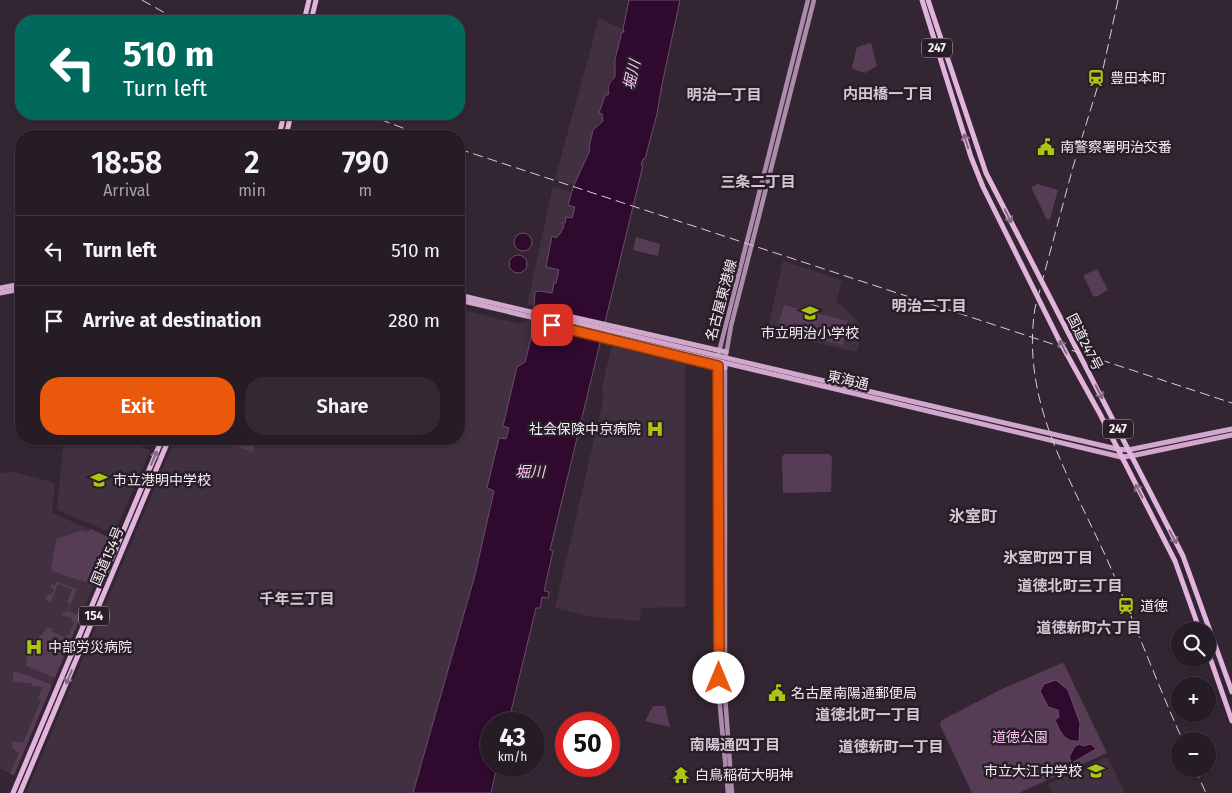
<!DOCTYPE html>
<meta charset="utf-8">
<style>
:root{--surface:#261c26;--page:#322932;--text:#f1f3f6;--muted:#a4a1a7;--line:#423a43;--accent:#ea580c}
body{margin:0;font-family:"Fira Sans","Noto Sans JP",sans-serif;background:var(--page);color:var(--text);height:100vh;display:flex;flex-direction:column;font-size:19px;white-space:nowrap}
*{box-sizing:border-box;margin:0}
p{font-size:16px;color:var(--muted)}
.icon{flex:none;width:28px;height:28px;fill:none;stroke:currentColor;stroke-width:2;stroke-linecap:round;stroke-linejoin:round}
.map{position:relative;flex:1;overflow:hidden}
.side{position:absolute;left:15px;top:130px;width:450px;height:315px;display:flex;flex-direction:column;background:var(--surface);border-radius:20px;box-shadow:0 1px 4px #0004,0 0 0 1px var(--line)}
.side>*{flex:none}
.guide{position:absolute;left:15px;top:15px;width:450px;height:105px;border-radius:20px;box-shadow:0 1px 4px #0004,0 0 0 1px var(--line);background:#00695c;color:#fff;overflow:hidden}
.buttons{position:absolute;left:1171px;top:622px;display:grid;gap:10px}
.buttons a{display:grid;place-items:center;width:45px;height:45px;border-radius:50%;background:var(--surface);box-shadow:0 1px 4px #0004,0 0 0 1px var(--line);font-size:25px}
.speed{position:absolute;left:480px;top:712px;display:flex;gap:10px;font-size:25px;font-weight:700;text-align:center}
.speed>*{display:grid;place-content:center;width:65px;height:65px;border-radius:50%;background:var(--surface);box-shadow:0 1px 4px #0004,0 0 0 1px var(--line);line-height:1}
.speed small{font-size:12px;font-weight:400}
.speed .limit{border:8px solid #d22;background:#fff;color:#111}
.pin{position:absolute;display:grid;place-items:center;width:42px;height:42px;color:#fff;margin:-21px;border-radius:10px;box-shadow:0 2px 8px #0006}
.me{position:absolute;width:55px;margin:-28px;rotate:0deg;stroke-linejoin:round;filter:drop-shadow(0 0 4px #0008)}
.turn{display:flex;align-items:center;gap:18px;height:105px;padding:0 25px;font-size:22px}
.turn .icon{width:65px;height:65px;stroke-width:2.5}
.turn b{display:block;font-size:35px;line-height:42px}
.eta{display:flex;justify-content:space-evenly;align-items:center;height:85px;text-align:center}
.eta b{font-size:30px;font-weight:600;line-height:35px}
.action{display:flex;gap:10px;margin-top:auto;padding:10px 25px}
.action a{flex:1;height:58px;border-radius:20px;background:var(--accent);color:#fff;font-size:20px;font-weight:600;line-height:58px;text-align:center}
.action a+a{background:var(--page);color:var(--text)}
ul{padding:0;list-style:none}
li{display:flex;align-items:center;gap:15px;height:70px;padding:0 25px;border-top:1px solid var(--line)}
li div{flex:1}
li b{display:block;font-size:19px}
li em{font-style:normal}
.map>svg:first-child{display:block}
.built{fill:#41303f}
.green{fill:#563c54}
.water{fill:#30092f;stroke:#6b4e6a}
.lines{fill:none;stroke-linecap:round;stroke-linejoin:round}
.secondary{stroke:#ac8caa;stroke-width:4.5}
.primary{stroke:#d1a7cd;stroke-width:5}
.trunk{stroke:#e2b3dd;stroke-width:5}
.rail{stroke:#d7ced6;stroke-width:1;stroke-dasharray:10 5;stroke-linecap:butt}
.primary-bridge{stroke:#d1a7cd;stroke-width:5}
.oneway{stroke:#866882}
.route-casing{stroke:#983908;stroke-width:12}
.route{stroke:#ea580c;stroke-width:9}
.labels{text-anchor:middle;stroke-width:5;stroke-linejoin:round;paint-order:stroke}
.shield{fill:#291d28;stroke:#b8afb8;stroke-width:1}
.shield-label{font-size:12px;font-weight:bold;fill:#f6eef5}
.poi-label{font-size:14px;fill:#f6eef5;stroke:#291d28;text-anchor:start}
.street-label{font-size:14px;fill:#f6eef5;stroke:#291d28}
.park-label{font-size:14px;fill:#fac3f6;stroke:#291d28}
.water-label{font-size:15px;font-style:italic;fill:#fdc6f8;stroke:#291d28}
.neighbourhood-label{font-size:15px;font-weight:bold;fill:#d6c6d4;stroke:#291d28}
.quarter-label{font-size:16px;font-weight:bold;fill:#d6c6d4;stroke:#291d28}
</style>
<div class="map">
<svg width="1232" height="793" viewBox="0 0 1232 793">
<rect width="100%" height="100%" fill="#332632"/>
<g class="built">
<polygon points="599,18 624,30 616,54 615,77 609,81 607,88 609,94 600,113 602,114 603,121 597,125 592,136 589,147 590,150 574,185 555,179"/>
<polygon points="553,186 572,193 568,205 575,207 572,218 564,224 564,229 560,234 556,238 552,237 559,270 552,293 540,291 534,305 527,305"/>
<polygon points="783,261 842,280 836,303 841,305 858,322 863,329 857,352 767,332"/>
<polygon points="459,309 520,324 527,320 535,323 525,362 517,367 503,425 509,427 506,439 499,438 487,487 494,491 475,575 413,793 26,793 175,439 459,439"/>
<polygon points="614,347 685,364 685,607 641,608 640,621 593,617 555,608 603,401 602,387 611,349"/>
<polygon points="64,439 123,439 149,450 150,451 114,534 58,510 57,508"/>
<polygon points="15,472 52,482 55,484 52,513 113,539 14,775 0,769 0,473"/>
<polygon points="1106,757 1108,758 1125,793 1052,793 1048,784"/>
</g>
<g class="green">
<polygon points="870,43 871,43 877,66 865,73 853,69 852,67 857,47"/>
<polygon points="1038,184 1058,190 1050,219 1047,220 1032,189 1032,187"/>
<polygon points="636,237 660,244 658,256 633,250"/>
<polygon points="1097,269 1108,290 1096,297 1093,296 1084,277 1084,275"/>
<polygon points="784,305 848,321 843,345 777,330"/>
<polygon points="218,439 258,439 252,452"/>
<polygon points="785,454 829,454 832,457 831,492 783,493 782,456"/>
<polygon points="91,529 113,539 94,585 52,571 51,569 56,539 83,530 88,532"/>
<polygon points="56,581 77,589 68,611 81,616 55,678 26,666 27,652 48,627 53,629 52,632 65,637 66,635 69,635 74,623 71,621 72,618 62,615 63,612 66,613 70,604 67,602 72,589 58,584 51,602 45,600 48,594 51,595 54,589 50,587 51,584 55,585"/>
<polygon points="1062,663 1064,664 1107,753 1019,793 972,793 940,725 942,720 1002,689"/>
<polygon points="13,671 27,675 52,685 14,775 10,774 19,753 12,748 12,742 13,741 23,743 41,700 38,698 43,687 32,686 32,683 13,682"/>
<polygon points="653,706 665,706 670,727 645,721"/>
</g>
<g class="water">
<path d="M629 0H680L661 89 662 91 661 90 657 114 645 159H643L641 165H643L550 550 553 551 544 591 549 592 548 598 542 597 540 608H536L508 724H491V766H497L491 793H413L475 575 494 491 487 488 499 438 506 439 509 428 503 426 517 367 525 362 538 311 534 305 535 292 539 291 552 293 554 283H556L559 270 546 267 552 236 556 238 560 234 564 226 562 223H565L566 217 572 218 575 207 568 205 574 185 590 150 589 147 593 130 603 121 602 114 599 113 605 96 609 94C607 85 609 83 615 77V59L622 32H624L623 29Z"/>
<circle cx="523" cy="242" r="9"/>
<circle cx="518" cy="264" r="9"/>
<path d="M1056 680 1068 690 1080 723 1079 741C1064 743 1060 731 1055 720L1059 717 1058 710 1048 707 1040 691 1044 684Z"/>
<polygon points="1080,744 1082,746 1091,744 1096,749 1072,763 1069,757 1075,746"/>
</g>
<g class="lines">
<g class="secondary">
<polyline points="719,352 808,0"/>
<polyline points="726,355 731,326 814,0"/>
<polyline points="718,365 719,696 728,793"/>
<polyline points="725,366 725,695 732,793"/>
</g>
<g class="primary">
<polyline points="0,288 21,284"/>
<polyline points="0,293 21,289"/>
<polyline points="538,313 546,311 726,352"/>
<polyline points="543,321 576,332 725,368"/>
<polyline points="846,386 1117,449 1128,450 1232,429"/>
<polyline points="844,391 1121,457 1131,456 1232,435"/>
</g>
<g class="trunk">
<polyline points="922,0 971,157 983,187 1059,340 1100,414 1175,561 1200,631"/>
<polyline points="928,0 986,173 1183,556 1232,692"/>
<polyline points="304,21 309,0"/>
<polyline points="311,21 316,0"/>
<polyline points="279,136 284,114"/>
<polyline points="286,136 291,114"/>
<polyline points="1208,652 1232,721"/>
<polyline points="13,793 162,439"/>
<polyline points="20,793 169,439"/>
</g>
<g class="rail">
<polyline points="142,0 179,21"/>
<path d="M1118 0 1103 69 1073 167 1035 308C1020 404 1073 482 1110 566 1135 624 1157 683 1183 741"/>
<polyline points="366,114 424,136"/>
<polyline points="459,149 1232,403"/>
<polyline points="1195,769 1206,793"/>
</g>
<g class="primary-bridge">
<polyline points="459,295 846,386"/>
<polyline points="459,300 844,391"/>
</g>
</g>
<defs><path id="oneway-shaft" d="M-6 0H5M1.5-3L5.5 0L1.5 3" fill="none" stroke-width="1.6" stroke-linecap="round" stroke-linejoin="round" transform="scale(1.25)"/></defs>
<g class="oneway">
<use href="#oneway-shaft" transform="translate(966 141) rotate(-107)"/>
<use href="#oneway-shaft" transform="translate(1008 216) rotate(63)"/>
<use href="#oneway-shaft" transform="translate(1063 347) rotate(-118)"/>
<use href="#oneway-shaft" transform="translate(1099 392) rotate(63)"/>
<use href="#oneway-shaft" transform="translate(154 458) rotate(-67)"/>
<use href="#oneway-shaft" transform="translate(1139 491) rotate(-117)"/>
<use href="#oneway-shaft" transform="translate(1173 537) rotate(61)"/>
<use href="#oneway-shaft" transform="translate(69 677) rotate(113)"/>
</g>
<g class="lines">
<g class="route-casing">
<polyline id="route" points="552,325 718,366 719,678"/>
</g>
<use href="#route" class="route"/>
</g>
<defs>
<g id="station-bare" transform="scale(1.35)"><path d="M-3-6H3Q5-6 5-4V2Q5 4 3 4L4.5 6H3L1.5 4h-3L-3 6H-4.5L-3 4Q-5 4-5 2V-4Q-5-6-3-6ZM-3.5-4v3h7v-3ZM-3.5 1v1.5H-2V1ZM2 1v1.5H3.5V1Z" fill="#acc613" stroke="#291d28" stroke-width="2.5" paint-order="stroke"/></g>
<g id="civic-bare" transform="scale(1.35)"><path d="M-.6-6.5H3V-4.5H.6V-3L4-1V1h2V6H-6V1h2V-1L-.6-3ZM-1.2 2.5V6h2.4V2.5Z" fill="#acc613" stroke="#291d28" stroke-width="2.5" paint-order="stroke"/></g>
<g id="school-bare" transform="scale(1.35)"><path d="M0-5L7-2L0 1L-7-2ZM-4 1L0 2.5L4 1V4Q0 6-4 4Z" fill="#acc613" stroke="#291d28" stroke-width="2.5" paint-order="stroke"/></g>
<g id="hospital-bare" transform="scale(1.35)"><path d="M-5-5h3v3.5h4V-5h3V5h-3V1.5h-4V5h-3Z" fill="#acc613" stroke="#291d28" stroke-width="2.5" paint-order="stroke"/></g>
<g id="temple-bare" transform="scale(1.35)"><path d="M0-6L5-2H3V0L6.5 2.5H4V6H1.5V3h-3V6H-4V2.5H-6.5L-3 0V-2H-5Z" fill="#acc613" stroke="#291d28" stroke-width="2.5" paint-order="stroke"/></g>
</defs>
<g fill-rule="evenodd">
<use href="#station-bare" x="1096" y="78"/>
<use href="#civic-bare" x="1046" y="147"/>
<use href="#school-bare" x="810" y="313"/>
<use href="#hospital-bare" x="655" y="429"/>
<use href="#school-bare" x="99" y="480"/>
<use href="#station-bare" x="1126" y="606"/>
<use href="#hospital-bare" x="34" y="647"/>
<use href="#civic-bare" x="777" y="693"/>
<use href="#school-bare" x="1096" y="771"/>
<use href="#temple-bare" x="681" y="775"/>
</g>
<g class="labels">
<g class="shield">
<rect x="922" y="38.5" width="30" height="19" rx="4"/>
<rect x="1103" y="419.5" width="30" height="19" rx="4"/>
<rect x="79" y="606.5" width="30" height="19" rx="4"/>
</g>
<g class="shield-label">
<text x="937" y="52">247</text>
<text x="1118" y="433">247</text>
<text x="94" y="620">154</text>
</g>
<g class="poi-label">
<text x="1110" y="83">豊田本町</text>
<text x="1060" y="152">南警察署明治交番</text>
<text x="810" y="338" text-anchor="middle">市立明治小学校</text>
<text x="641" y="434" text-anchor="end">社会保険中京病院</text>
<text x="113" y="485">市立港明中学校</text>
<text x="1140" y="611">道徳</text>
<text x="48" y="652">中部労災病院</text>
<text x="791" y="698">名古屋南陽通郵便局</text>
<text x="1082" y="776" text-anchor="end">市立大江中学校</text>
<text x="695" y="780">白鳥稲荷大明神</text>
</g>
<g class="street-label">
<text transform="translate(721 300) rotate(-75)" y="5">名古屋東港線</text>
<text transform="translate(1085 342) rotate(63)" y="5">国道247号</text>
<text transform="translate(848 380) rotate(13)" y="5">東海通</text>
<text transform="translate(107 556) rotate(-67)" y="5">国道154号</text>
</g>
<g class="park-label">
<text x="1020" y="742">道徳公園</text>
</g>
<g class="water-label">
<text transform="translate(632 75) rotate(-77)" y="5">堀川</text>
<text x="530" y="477">堀川</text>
</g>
<g class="neighbourhood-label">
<text x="888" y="99">内田橋一丁目</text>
<text x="724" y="100">明治一丁目</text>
<text x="758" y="187">三条二丁目</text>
<text x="929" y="311">明治二丁目</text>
<text x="1048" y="563">氷室町四丁目</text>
<text x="1070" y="591">道徳北町三丁目</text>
<text x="297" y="604">千年三丁目</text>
<text x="1089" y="633">道徳新町六丁目</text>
<text x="868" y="720">道徳北町一丁目</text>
<text x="735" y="750">南陽通四丁目</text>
<text x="891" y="752">道徳新町一丁目</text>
</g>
<g class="quarter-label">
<text x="973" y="522">氷室町</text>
</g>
</g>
</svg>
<div class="buttons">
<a><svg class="icon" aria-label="search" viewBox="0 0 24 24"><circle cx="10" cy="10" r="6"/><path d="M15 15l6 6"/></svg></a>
<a>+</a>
<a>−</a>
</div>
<div class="speed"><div>43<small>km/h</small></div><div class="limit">50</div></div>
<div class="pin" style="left:552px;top:325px;background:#d93025"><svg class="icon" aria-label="arrive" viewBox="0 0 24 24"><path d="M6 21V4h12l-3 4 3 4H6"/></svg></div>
<svg class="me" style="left:719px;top:678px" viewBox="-20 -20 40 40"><circle r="19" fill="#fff"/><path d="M0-13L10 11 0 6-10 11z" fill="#ea580c"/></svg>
<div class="guide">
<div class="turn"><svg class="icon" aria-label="left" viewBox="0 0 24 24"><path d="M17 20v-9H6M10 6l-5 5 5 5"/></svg><div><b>510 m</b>Turn left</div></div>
</div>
<section class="side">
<div class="eta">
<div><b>18:58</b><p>Arrival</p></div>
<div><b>2</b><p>min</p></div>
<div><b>790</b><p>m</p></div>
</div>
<ul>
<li><svg class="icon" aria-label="left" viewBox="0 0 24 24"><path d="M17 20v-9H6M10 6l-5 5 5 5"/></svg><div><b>Turn left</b></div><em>510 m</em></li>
<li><svg class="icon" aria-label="arrive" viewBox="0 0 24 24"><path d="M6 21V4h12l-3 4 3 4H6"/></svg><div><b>Arrive at destination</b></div><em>280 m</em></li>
</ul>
<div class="action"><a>Exit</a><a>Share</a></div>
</section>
</div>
